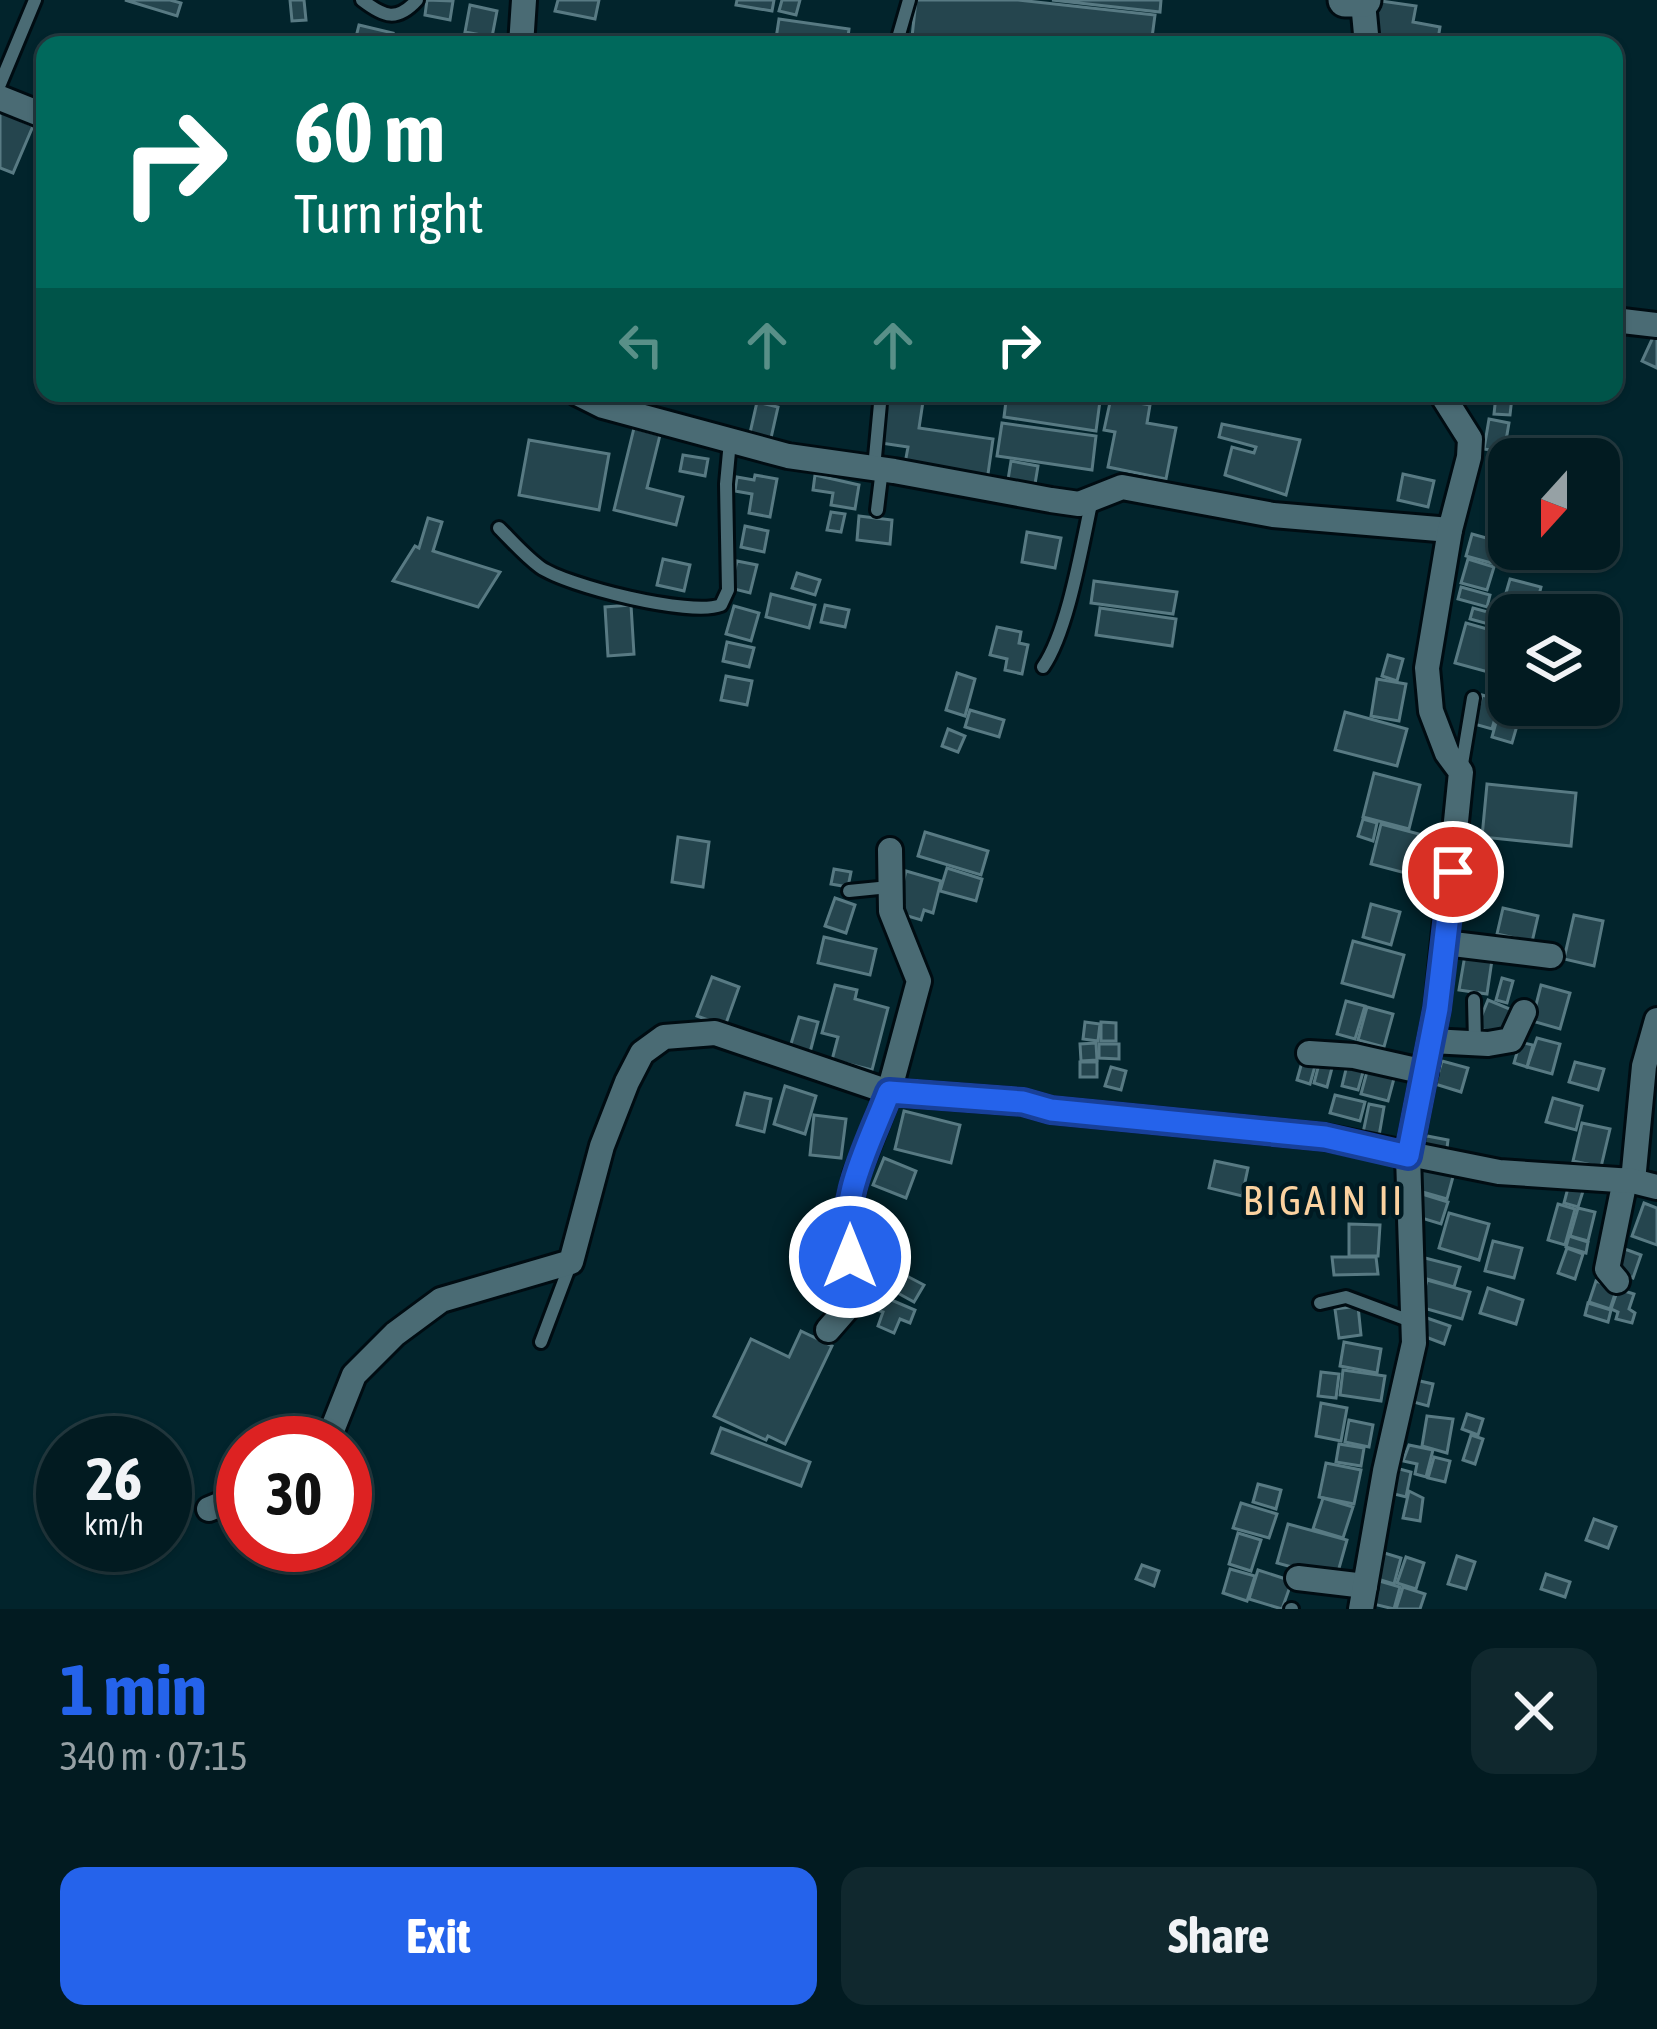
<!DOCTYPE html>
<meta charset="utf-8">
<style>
:root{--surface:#021b21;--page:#10282e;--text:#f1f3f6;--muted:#96a1a5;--line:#23393f;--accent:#2563eb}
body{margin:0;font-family:"Asap Condensed",sans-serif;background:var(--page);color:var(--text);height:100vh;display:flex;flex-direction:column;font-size:45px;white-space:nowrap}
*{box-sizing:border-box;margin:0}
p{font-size:39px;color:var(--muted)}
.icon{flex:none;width:66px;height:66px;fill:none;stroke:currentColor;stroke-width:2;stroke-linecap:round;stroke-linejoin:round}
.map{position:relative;height:1609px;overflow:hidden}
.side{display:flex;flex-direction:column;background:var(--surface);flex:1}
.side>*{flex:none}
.top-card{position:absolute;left:36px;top:36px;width:1587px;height:366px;border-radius:24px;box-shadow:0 3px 9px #0004,0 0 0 3px var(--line);background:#00695c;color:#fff;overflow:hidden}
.needle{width:78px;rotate:201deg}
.tools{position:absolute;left:1488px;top:438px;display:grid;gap:24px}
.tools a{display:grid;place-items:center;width:132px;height:132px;border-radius:24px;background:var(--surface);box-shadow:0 3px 9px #0004,0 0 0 3px var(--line);font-size:60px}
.speed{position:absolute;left:36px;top:1416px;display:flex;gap:24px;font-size:60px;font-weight:700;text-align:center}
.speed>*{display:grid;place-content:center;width:156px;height:156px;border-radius:50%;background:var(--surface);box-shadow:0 3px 9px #0004,0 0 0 3px var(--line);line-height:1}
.speed small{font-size:30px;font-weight:400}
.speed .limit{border:18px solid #d22;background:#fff;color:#111}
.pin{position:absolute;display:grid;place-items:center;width:102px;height:102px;color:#fff;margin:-51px;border:6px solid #fff;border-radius:50%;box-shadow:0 3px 12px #0007}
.me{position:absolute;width:132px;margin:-66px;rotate:0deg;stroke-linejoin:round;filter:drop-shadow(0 0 9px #0008)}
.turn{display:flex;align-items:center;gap:42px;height:252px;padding:0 60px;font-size:54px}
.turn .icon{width:156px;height:156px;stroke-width:2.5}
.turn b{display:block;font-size:84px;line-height:102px}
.lanes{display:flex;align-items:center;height:114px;padding:0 60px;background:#0003;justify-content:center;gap:60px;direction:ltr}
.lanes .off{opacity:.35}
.round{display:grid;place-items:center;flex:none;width:126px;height:126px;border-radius:24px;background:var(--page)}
.headline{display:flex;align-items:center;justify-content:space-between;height:204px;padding:0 60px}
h1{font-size:72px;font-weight:700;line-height:90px;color:var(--accent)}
.cta{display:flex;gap:24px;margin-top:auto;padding:24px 60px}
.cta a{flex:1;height:138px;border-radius:24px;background:var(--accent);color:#fff;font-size:48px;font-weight:700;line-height:138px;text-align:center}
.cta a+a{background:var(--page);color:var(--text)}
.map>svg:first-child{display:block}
.building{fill:#25454e;stroke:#587a83;stroke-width:3}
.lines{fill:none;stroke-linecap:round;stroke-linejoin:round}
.lane-casing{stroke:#000c12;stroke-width:18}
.street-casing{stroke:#000c12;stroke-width:30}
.secondary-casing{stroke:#000c12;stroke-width:39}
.lane{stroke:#4a6b74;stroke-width:12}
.street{stroke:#4a6b74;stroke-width:24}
.secondary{stroke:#4a6b74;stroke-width:33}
.route-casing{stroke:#184099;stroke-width:30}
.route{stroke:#2563eb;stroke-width:21}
.labels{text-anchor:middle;stroke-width:9;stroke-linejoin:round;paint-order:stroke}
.quarter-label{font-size:42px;letter-spacing:3px;fill:#fbd2a0;stroke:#001a22}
</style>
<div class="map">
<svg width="1657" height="1609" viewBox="0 0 1657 1609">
<rect width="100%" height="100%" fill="#02242c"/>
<g class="building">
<polygon points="125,0 170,0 181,3 177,16"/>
<polygon points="290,0 304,0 306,20 292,21"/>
<polygon points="427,0 453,1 450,20 425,15"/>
<polygon points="558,0 599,0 595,19 555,11"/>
<polygon points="737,0 774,0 772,11 736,5"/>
<polygon points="782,0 800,0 796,15 779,11"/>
<polygon points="916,0 1018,0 1155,15 1151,45 989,45 912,37"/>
<polygon points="1052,0 1161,0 1160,12"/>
<polygon points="1374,0 1416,6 1413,22 1440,27 1437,45 1395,45 1366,40"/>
<polygon points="470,5 497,11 492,37 465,32"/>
<polygon points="779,19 849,29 847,45 775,45"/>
<polygon points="359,25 393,33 390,45 354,45"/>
<polygon points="0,111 33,126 13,173 0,168"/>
<polygon points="1654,335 1657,337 1657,368 1642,361"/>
<polygon points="889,393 924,395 919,428 993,439 987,481 904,469 908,447 881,443"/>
<polygon points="1007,393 1044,393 1100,401 1096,431 1004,417"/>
<polygon points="1496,395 1512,397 1510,415 1494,414"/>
<polygon points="1111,398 1150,405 1147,423 1176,428 1166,479 1108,467 1115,432 1104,430"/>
<polygon points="757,402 778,407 771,438 750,433"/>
<polygon points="1489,419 1509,423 1504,452 1484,449"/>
<polygon points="1002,423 1096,436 1092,470 997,456"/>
<polygon points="1222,424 1300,440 1286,495 1225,475 1232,447 1254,453 1256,447 1219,437"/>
<polygon points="634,428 660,435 647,488 683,497 676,525 614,510"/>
<polygon points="529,440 609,454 599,510 519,495"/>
<polygon points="683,455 708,459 705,476 680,471"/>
<polygon points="1011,461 1038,466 1034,490 1007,486"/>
<polygon points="1403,474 1434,481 1428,507 1398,500"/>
<polygon points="755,475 777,479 770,517 749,513 752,494 735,491 737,477 754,480"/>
<polygon points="815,475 859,485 855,509 831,505 833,493 813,490"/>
<polygon points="1505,494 1509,495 1509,529 1498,526"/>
<polygon points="831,512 845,514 841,532 827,530"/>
<polygon points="859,516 892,520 890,544 857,540"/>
<polygon points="428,518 442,522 433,551 500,572 478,607 393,581 415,546 419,548"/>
<polygon points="745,526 768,531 764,552 741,547"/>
<polygon points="1027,532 1061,538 1055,568 1022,562"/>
<polygon points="1472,534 1508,544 1502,566 1466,556"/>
<polygon points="1509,549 1538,556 1534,571 1505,563"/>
<polygon points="663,559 690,565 684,591 657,585"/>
<polygon points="1468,559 1494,567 1487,590 1461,583"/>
<polygon points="737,561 757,565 750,593 730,588"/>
<polygon points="797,573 820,580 815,595 792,588"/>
<polygon points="1510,579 1541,587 1534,615 1501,610"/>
<polygon points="1094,581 1177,592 1173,614 1091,603"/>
<polygon points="1461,587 1490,595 1487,607 1458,599"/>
<polygon points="771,594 815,605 809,628 766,617"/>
<polygon points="631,605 634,654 608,656 605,607"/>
<polygon points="825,605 849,610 845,627 821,622"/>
<polygon points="734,606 759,613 751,641 726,634"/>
<polygon points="1100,608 1176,619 1172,646 1096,635"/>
<polygon points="1473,608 1506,617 1503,628 1470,619"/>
<polygon points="1466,623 1498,632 1488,672 1455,663"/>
<polygon points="997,627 1021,632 1019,643 1028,645 1022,674 1005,670 1007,659 990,655"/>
<polygon points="727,642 754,648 749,667 723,661"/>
<polygon points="1495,653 1509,656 1509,678 1490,672"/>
<polygon points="1388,655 1403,659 1397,681 1382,676"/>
<polygon points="957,673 975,679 965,716 946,710"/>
<polygon points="726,676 752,681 747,705 721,700"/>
<polygon points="1377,679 1406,684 1399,721 1371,716"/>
<polygon points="1504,693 1509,695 1509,705 1523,705 1512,743 1492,737"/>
<polygon points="1482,695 1500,700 1492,729 1474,724"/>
<polygon points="1533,705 1550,705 1546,721 1530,717"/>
<polygon points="970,710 1004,720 999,737 965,727"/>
<polygon points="1345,712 1407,729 1397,766 1335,750"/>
<polygon points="948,729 965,736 958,752 942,746"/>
<polygon points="1374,773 1420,785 1409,829 1363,817"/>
<polygon points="1487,784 1576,793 1571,846 1482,837"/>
<polygon points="1363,819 1377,823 1373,841 1358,836"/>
<polygon points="1381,824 1419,834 1409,874 1371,864"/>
<polygon points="925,832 988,851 981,875 918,856"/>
<polygon points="678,837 709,842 703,887 672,882"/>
<polygon points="947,868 982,879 976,901 940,891"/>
<polygon points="834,869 851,872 848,887 831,884"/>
<polygon points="906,871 941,881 933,913 924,910 921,920 901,914 904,905 898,903"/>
<polygon points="835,898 855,905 846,933 825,926"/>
<polygon points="1371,904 1400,912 1391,945 1363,937"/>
<polygon points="1503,908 1538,916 1532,942 1497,934"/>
<polygon points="1574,915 1603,921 1594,966 1564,959"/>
<polygon points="824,937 876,949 870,975 818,963"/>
<polygon points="1353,941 1404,955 1393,997 1342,983"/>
<polygon points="1465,955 1492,960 1487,994 1459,990"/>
<polygon points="712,977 739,987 725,1026 697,1016"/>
<polygon points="1502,978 1513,981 1507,1003 1496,1000"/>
<polygon points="835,985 857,990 855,999 888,1008 872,1070 832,1060 838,1037 822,1033"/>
<polygon points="1541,985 1570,993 1560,1029 1532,1021"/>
<polygon points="1488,1000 1517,1012 1506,1039 1477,1027"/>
<polygon points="1346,1001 1365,1006 1355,1039 1337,1034"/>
<polygon points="1367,1007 1393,1014 1384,1047 1358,1040"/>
<polygon points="799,1017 818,1022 808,1060 788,1054"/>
<polygon points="1085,1022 1100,1024 1098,1041 1083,1039"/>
<polygon points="1101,1022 1116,1023 1116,1041 1101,1041"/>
<polygon points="1537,1038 1560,1044 1552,1074 1527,1067"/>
<polygon points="1520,1042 1533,1045 1527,1067 1514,1063"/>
<polygon points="1096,1043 1097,1060 1081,1061 1080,1044"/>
<polygon points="1099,1044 1119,1044 1119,1059 1099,1058"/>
<polygon points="1320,1060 1333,1064 1327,1087 1314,1083"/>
<polygon points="1348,1061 1365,1065 1358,1090 1342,1086"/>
<polygon points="1442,1061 1468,1068 1461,1092 1435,1084"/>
<rect x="1080" y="1062" width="17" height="15"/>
<polygon points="1302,1062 1315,1066 1310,1084 1297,1080"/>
<polygon points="1575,1062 1604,1069 1598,1090 1569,1082"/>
<polygon points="1369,1064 1396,1071 1388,1101 1361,1094"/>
<polygon points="1111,1067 1126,1071 1121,1090 1105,1086"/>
<polygon points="785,1086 816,1096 805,1134 774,1124"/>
<polygon points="745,1093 771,1099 764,1132 737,1125"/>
<polygon points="1335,1095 1365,1102 1360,1121 1330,1113"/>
<polygon points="1553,1098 1582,1106 1576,1130 1546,1122"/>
<polygon points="1369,1104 1384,1107 1379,1136 1363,1133"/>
<polygon points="904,1111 960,1125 951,1163 895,1149"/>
<polygon points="814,1115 846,1119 841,1158 810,1155"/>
<polygon points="1582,1123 1610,1129 1601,1167 1573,1161"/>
<polygon points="1422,1135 1448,1140 1446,1156 1419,1151"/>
<polygon points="884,1158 916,1171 906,1198 873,1185"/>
<polygon points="1215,1161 1248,1168 1242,1196 1209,1188"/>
<polygon points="1418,1164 1454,1173 1447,1199 1412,1189"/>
<polygon points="1569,1184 1584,1188 1578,1207 1564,1203"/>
<polygon points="1422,1194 1448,1202 1441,1224 1415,1216"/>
<polygon points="1644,1203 1657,1208 1657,1245 1632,1236"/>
<polygon points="1558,1204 1575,1209 1565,1245 1548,1240"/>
<polygon points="1578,1208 1595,1212 1588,1241 1570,1236"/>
<polygon points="1449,1213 1489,1224 1479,1260 1439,1248"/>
<polygon points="1349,1224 1380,1225 1378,1256 1349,1256"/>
<polygon points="1569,1236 1588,1242 1586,1253 1566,1247"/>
<polygon points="1493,1241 1522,1248 1514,1278 1485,1271"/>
<polygon points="1567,1248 1583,1254 1575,1279 1558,1273"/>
<polygon points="1622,1248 1641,1255 1633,1278 1614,1270"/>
<polygon points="1332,1257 1376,1257 1378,1274 1334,1275"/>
<polygon points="1425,1258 1460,1267 1454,1287 1420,1277"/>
<polygon points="903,1274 924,1285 914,1302 894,1291"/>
<polygon points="1427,1280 1470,1292 1462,1319 1420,1307"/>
<polygon points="1596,1281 1617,1288 1610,1309 1589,1302"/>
<polygon points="1488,1288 1523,1300 1516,1324 1480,1313"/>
<polygon points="1618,1289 1634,1294 1629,1309 1635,1313 1632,1323 1616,1319 1618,1312 1611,1309"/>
<polygon points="882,1296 915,1310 910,1323 900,1319 894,1333 878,1326 883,1312 877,1310"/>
<polygon points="1588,1303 1611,1310 1608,1322 1585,1315"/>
<polygon points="1358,1306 1361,1335 1339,1338 1335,1309"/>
<polygon points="1424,1317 1450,1326 1444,1344 1418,1334"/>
<polygon points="801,1331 832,1346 785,1444 768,1436 766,1440 714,1416 751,1339 789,1357"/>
<polygon points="1344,1342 1381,1349 1377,1373 1340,1366"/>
<polygon points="1343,1370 1385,1376 1381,1401 1340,1395"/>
<polygon points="1321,1372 1339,1374 1336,1398 1318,1396"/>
<polygon points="1411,1379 1433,1384 1428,1406 1406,1400"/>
<polygon points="1321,1403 1347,1408 1341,1441 1316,1436"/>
<polygon points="1467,1414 1483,1419 1478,1435 1462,1429"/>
<polygon points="1427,1416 1453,1419 1447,1453 1422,1446"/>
<polygon points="1349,1420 1373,1425 1369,1447 1345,1442"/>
<polygon points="721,1428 810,1462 801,1486 712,1453"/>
<polygon points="1471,1435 1483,1439 1475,1464 1463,1460"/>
<polygon points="1339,1444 1364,1448 1361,1466 1336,1462"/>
<polygon points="1409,1445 1433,1450 1426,1477 1415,1474 1417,1464 1403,1461"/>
<polygon points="1434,1457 1450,1461 1445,1482 1428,1478"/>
<polygon points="1326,1463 1361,1470 1354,1504 1319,1497"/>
<polygon points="1392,1467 1411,1472 1406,1497 1386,1492"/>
<polygon points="1258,1484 1281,1490 1276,1509 1253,1502"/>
<polygon points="1409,1491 1423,1498 1420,1521 1403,1518"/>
<polygon points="1323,1498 1353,1507 1343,1538 1313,1529"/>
<polygon points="1241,1503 1277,1514 1269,1538 1233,1528"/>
<polygon points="1594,1519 1616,1527 1608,1548 1586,1540"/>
<polygon points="1288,1524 1347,1540 1336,1579 1277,1563"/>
<polygon points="1238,1533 1261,1540 1251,1571 1229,1564"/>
<polygon points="1381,1552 1401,1558 1394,1584 1374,1578"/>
<polygon points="1457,1556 1475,1562 1466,1589 1448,1584"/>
<polygon points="1406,1557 1424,1563 1416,1589 1397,1583"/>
<polygon points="1142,1565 1159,1571 1154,1586 1136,1579"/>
<polygon points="1230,1569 1255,1576 1247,1601 1223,1593"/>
<polygon points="1258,1570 1292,1581 1282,1609 1249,1599"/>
<polygon points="1546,1574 1570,1582 1565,1597 1541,1589"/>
<polygon points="1376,1580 1400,1587 1394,1609 1369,1603"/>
<polygon points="1403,1587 1425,1594 1420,1609 1396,1609"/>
</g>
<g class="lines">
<g class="lane-casing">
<g id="lane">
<path d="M362 0C384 17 397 22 417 0"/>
<polyline points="896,45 909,0"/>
<polyline points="0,84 35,0"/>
<polyline points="874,468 881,393"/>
<polyline points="877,510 882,469"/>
<path d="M499 528C512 541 525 556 540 567 567 586 691 617 721 605L728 590 726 484 730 441"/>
<path d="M1043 667C1068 631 1082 545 1092 499"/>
<polyline points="1461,770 1473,698"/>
<polyline points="849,891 889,887"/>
<polyline points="1474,1000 1475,1042"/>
<polyline points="1320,1303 1346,1297 1413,1322"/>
<polyline points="541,1342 570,1265"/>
<polyline points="1291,1609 1292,1609"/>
</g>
</g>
<g class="street-casing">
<g id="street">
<polyline points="1363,2 1367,45"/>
<polyline points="521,45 524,0"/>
<polyline points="0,98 45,116"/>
<polyline points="1614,320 1657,325"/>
<polyline points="577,393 603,406 788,456 894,471 1051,500 1079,504 1122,487 1273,515 1450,530"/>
<polyline points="1445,943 1551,956"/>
<polyline points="1431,1041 1488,1044 1511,1040 1524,1012"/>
<polyline points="1309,1053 1354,1056 1425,1072"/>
<polyline points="1633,1181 1644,1066 1657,1020"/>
<polyline points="1617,1281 1607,1269 1625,1180"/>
<polyline points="828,1330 855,1299 857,1286 844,1227 856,1175 889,1092 919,981 891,911 890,850"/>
<polyline points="327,1443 354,1375 395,1334 441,1300 571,1262 602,1146 627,1082 642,1053 664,1037 715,1033 889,1092 1023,1102 1051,1110 1325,1137 1499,1172 1633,1181 1657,1187"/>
<polyline points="209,1509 243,1495"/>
<polyline points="1298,1578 1365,1586"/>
<polyline points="1361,1609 1385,1471 1414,1343 1408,1156 1437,1009 1461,772 1447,753 1431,711 1427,668 1450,530 1469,457 1470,439 1441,393"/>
</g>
</g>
<g class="secondary-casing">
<polyline id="secondary" points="1345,0 1364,0"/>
</g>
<use href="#lane" class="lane"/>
<use href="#street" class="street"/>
<use href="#secondary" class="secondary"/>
</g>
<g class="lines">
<g class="route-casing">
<path id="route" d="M850 1257C838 1198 868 1147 889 1092L1023 1102 1051 1110 1325 1137 1408 1156 1437 1009 1453 872"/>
</g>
<use href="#route" class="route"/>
</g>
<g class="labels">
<g class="quarter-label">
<text x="1324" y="1215">BIGAIN II</text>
</g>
</g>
</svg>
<div class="tools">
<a><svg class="needle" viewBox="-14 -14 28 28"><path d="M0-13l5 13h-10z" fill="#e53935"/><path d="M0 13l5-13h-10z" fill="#96a1a5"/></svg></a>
<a><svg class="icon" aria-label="layers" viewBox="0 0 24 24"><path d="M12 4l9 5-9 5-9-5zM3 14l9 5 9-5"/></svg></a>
</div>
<div class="speed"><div>26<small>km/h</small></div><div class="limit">30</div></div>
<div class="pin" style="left:1453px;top:872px;background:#d93025"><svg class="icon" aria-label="arrive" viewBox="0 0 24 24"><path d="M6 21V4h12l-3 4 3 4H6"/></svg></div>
<svg class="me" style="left:850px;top:1257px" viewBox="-20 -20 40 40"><circle r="17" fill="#2563eb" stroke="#fff" stroke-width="3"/><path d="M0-11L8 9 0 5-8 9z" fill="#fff"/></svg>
<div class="top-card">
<div class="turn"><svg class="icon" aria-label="right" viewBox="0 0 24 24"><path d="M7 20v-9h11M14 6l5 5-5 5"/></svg><div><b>60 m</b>Turn right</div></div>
<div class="lanes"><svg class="icon off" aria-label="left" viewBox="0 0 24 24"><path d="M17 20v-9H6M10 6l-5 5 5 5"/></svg><svg class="icon off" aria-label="ahead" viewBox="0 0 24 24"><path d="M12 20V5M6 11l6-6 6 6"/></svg><svg class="icon off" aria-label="ahead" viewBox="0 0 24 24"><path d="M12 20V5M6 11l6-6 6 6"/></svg><svg class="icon" aria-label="right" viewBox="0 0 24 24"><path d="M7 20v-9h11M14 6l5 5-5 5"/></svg></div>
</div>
</div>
<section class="side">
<div class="headline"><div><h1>1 min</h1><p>340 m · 07:15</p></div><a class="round"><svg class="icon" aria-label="close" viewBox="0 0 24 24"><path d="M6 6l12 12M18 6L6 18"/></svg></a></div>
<div class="cta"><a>Exit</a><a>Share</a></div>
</section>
